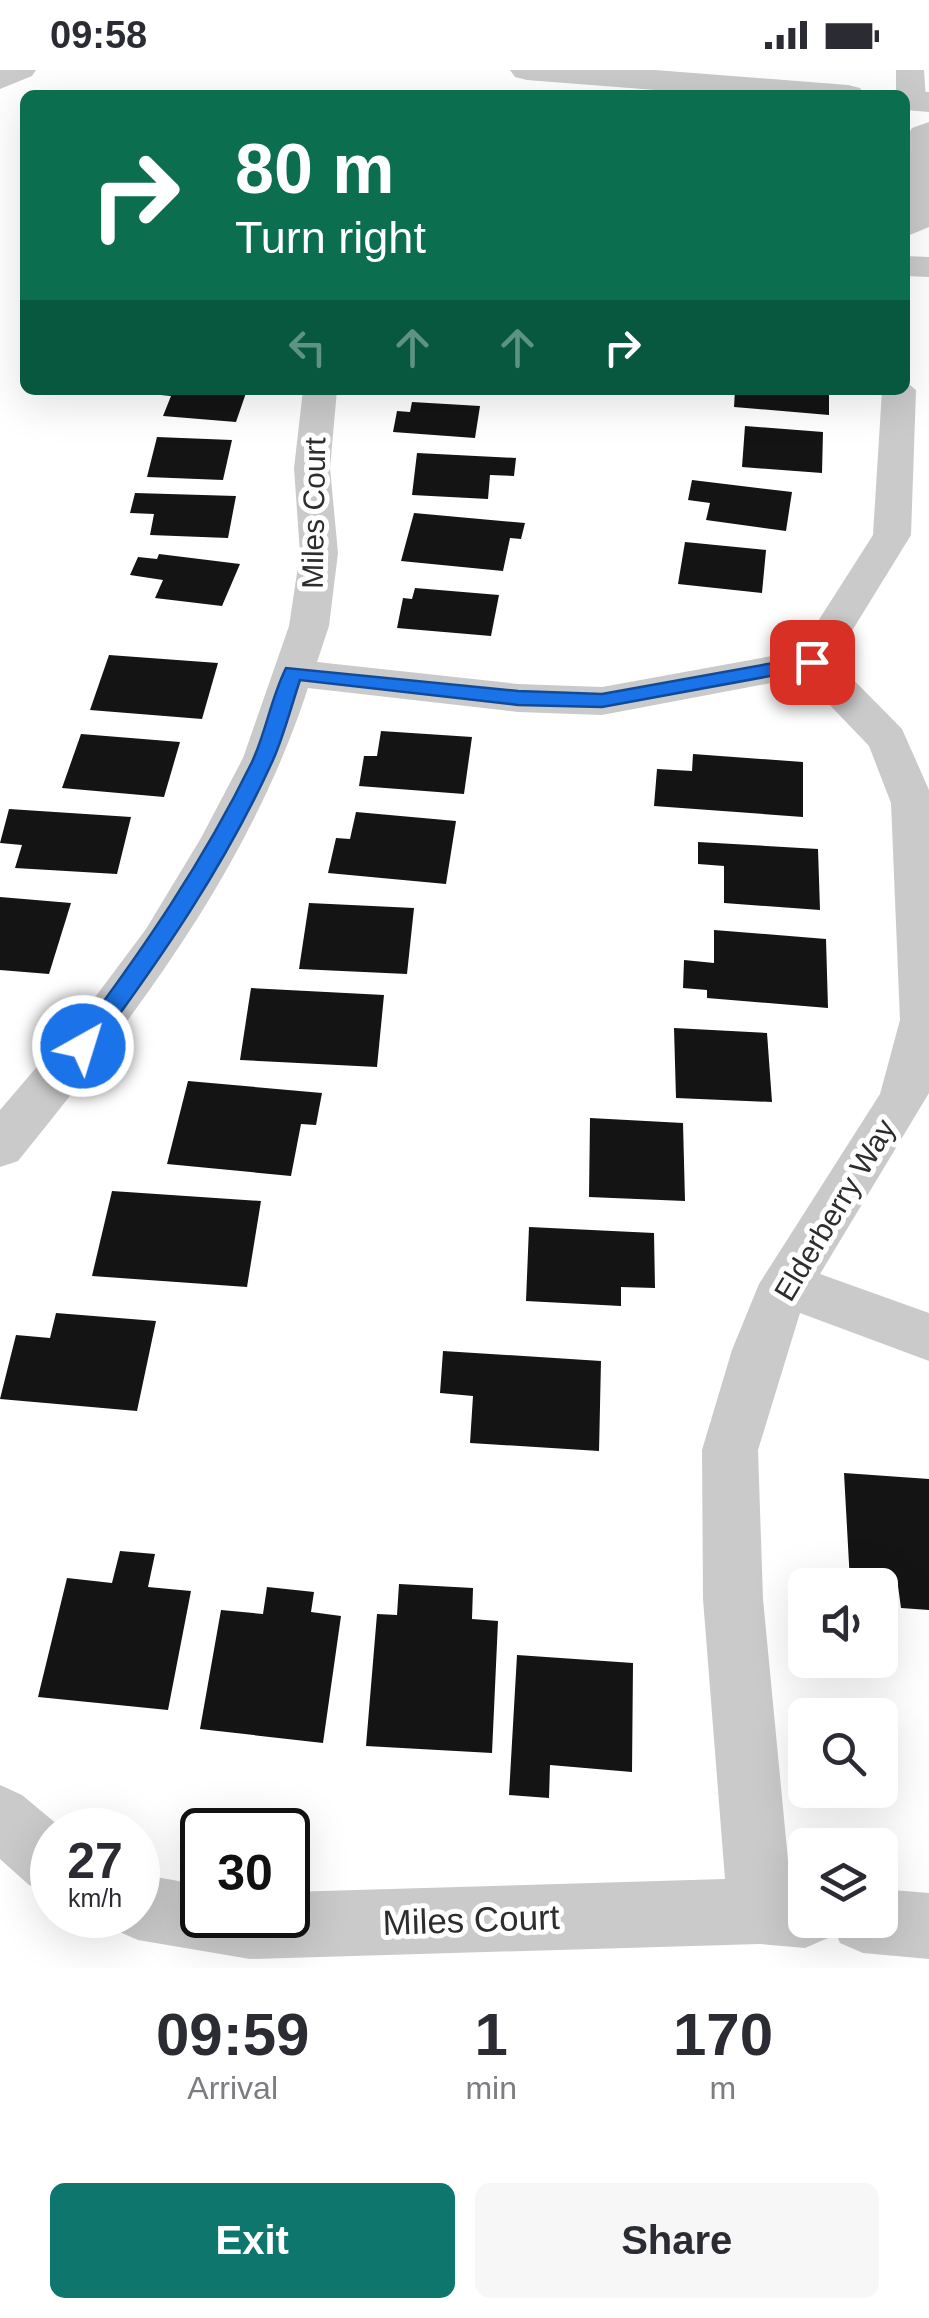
<!DOCTYPE html>
<style>
:root{--surface:#fff;--page:#f7f7f7;--text:#2b2b33;--muted:#7c7c81;--accent:#0f766e}
body{margin:0;font-family:Arial,sans-serif;background:var(--page);color:var(--text);height:100vh;display:flex;flex-direction:column;font-size:38px;white-space:nowrap}
*{box-sizing:border-box;margin:0}
p{font-size:32px;color:var(--muted)}
.icon{flex:none;width:55px;height:55px;fill:none;stroke:currentColor;stroke-width:2;stroke-linecap:round;stroke-linejoin:round}
.map{position:relative;height:1898px;overflow:hidden}
.details{display:flex;flex-direction:column;background:var(--surface);flex:1}
.details>*{flex:none}
.hud{position:absolute;left:20px;top:20px;width:890px;height:305px;border-radius:15px;box-shadow:0 10px 40px #0002;background:#0b6e4f;color:#fff;overflow:hidden}
.controls{position:absolute;left:788px;top:1498px;display:grid;gap:20px}
.controls a{display:grid;place-items:center;width:110px;height:110px;border-radius:15px;background:var(--surface);box-shadow:0 10px 40px #0002;font-size:50px}
.speed{position:absolute;left:30px;top:1738px;display:flex;gap:20px;font-size:50px;font-weight:700;text-align:center}
.speed>*{display:grid;place-content:center;width:130px;height:130px;border-radius:50%;background:var(--surface);box-shadow:0 10px 40px #0002;line-height:1}
.speed small{font-size:25px;font-weight:400}
.speed .limit{border:5px solid #111;border-radius:15px;background:#fff;color:#111}
.pin{position:absolute;display:grid;place-items:center;width:85px;height:85px;color:#fff;margin:-42px;border-radius:20px;box-shadow:0 5px 15px #0006}
.me{position:absolute;width:110px;margin:-55px;rotate:39deg;stroke-linejoin:round;filter:drop-shadow(0 0 8px #0008)}
.turn{display:flex;align-items:center;gap:35px;height:210px;padding:0 50px;font-size:45px}
.turn .icon{width:130px;height:130px;stroke-width:2.5}
.turn b{display:block;font-size:70px;line-height:85px}
.lanes{display:flex;align-items:center;height:95px;padding:0 50px;background:#0003;justify-content:center;gap:50px;direction:ltr}
.lanes .off{opacity:.35}
.eta{display:flex;justify-content:space-evenly;align-items:center;height:170px;text-align:center}
.eta b{font-size:60px;font-weight:700;line-height:70px}
.primary-button{display:flex;gap:20px;margin-top:auto;padding:20px 50px}
.primary-button a{flex:1;height:115px;border-radius:15px;background:var(--accent);color:#fff;font-size:40px;font-weight:700;line-height:115px;text-align:center}
.primary-button a+a{background:var(--page);color:var(--text)}
.status{display:flex;justify-content:space-between;align-items:center;height:70px;padding:0 50px;background:var(--surface);direction:ltr}
.status svg{height:28px;fill:currentColor}
.map>svg:first-child{display:block}
.building{fill:#141414}
.lines{fill:none;stroke-linecap:round;stroke-linejoin:round}
.minor{fill:#cacaca;fill-rule:evenodd}
.tertiary{fill:#cacaca;fill-rule:evenodd}
.route{fill:#1a73e8;stroke:#114b97;stroke-width:2.5}
.labels{text-anchor:middle;stroke-width:10;stroke-linejoin:round;paint-order:stroke}
.street-label{font-size:30px;fill:#2d2d2d;stroke:#fff}
.near-street-label{font-size:35px;fill:#2d2d2d;stroke:#fff}
</style>
<div class="status"><b>09:58</b><svg viewBox="0 0 49 12"><path d="M0 12V9h3v3zM5 12V6h3v6zM10 12V3h3v9zM15 12V0h3v12zM26 1h20v11H26zM47 4h2v5h-2z"/></svg></div>
<div class="map">
<svg width="929" height="1898" viewBox="0 0 929 1898">
<rect width="100%" height="100%" fill="#fff"/>
<g class="building">
<polygon points="152,320 247,320 236,352 163,346 171,326 151,324"/>
<polygon points="735,320 829,320 829,345 734,337"/>
<polygon points="412,332 480,336 475,368 393,362 397,341 410,342"/>
<polygon points="745,356 823,362 822,403 742,397"/>
<polygon points="157,367 232,370 223,410 147,407"/>
<polygon points="417,383 516,388 514,406 490,405 488,429 412,425"/>
<polygon points="692,410 792,422 786,461 706,450 710,433 688,430"/>
<polygon points="135,423 236,426 228,468 150,465 154,444 130,443"/>
<polygon points="414,443 525,453 521,469 510,468 503,501 401,491"/>
<polygon points="685,472 766,480 762,523 678,514"/>
<polygon points="159,484 240,494 222,536 155,528 163,510 130,505 138,487 157,489"/>
<polygon points="415,518 499,525 491,566 397,558 403,528 412,529"/>
<polygon points="109,585 218,593 202,649 90,640"/>
<polygon points="381,661 472,667 464,724 359,716 364,686 377,686"/>
<polygon points="81,664 180,672 164,727 62,718"/>
<polygon points="693,684 803,692 803,747 654,736 657,699 692,701"/>
<polygon points="9,739 131,747 117,804 15,798 22,775 0,773"/>
<polygon points="356,742 456,751 446,814 328,803 336,768 350,769"/>
<polygon points="698,772 818,779 820,840 724,833 724,796 698,794"/>
<polygon points="0,827 71,833 49,904 0,900"/>
<polygon points="309,833 414,838 407,904 299,899"/>
<polygon points="714,860 826,869 828,938 707,928 707,920 683,918 684,890 714,893"/>
<polygon points="251,918 384,925 377,997 240,990"/>
<polygon points="674,958 767,963 772,1032 676,1028"/>
<polygon points="188,1011 322,1023 316,1055 301,1054 291,1106 167,1094"/>
<polygon points="590,1048 683,1053 685,1131 589,1127"/>
<polygon points="112,1121 261,1131 247,1217 92,1206"/>
<polygon points="529,1157 654,1163 655,1218 621,1217 621,1236 526,1231"/>
<polygon points="56,1243 156,1251 137,1341 0,1329 16,1265 50,1268"/>
<polygon points="443,1281 601,1291 599,1381 470,1373 473,1326 440,1323"/>
<polygon points="844,1403 929,1409 929,1540 901,1538 898,1516 850,1512"/>
<polygon points="120,1481 155,1484 148,1517 191,1521 168,1640 38,1627 67,1508 112,1513"/>
<polygon points="399,1514 473,1518 472,1549 498,1551 492,1683 366,1676 377,1544 397,1545"/>
<polygon points="267,1517 314,1522 311,1542 341,1546 323,1673 200,1659 221,1540 263,1544"/>
<polygon points="517,1585 633,1593 632,1702 550,1695 549,1728 509,1725"/>
</g>
<g class="lines">
<g class="minor">
<polygon points="0,0 36,0 32,6 0,19"/>
<polygon points="896,0 924,0 926,30 921,36 905,37 905,25 896,25"/>
<polygon points="929,52 929,157 905,167 908,64 912,58"/>
<polygon points="905,186 929,187 929,207 905,206"/>
<path d="M905 311 916 320 911 465 834 590 902 659 929 720V1023L820 1204 929 1243V1291L800 1243 758 1380 763 1529 790 1811 805 1812V1850H880V1819L929 1823V1889L863 1883 840 1873 833 1856 828 1868 805 1878 760 1874 250 1889 138 1870 115 1860 109 1845H138V1804L202 1815V1845H288V1822L725 1809 703 1529 702 1380 732 1280 759 1214 880 1024 900 950 891 733 869 676 803 607 602 645 518 642 308 618C249 799 136 945 18 1091L0 1097V1040L87 938 146 859 201 768 243 688 289 556 300 483 294 398 303 320H337L330 398 338 483 329 556 317 592 518 614 602 617 799 581 873 465 882 320H905Z"/>
<polygon points="0,1715 22,1725 64,1760 52,1760 52,1824 29,1815 0,1789"/>
</g>
<g class="tertiary">
<polygon points="510,0 655,0 848,15 860,18 865,25 719,25 527,10 515,7"/>
<polygon points="905,20 929,22 929,42 905,40 905,25 892,25"/>
</g>
</g>
<path class="route" d="M812 586 819 588V597L602 637 518 635 300 610C291 637 284 665 273 690 225 796 160 890 91 983H75L72 976 75 970C142 881 203 792 252 692 266 662 271 628 286 598L518 621 602 624Z"/>
<g class="labels">
<g class="street-label">
<text transform="translate(314 443) rotate(-89)" y="10">Miles Court</text>
<text transform="translate(835 1140) rotate(-59)" y="10">Elderberry Way</text>
</g>
<g class="near-street-label">
<text transform="translate(471 1850) rotate(-2)" y="12">Miles Court</text>
</g>
</g>
</svg>
<div class="controls">
<a><svg class="icon" aria-label="sound" viewBox="0 0 24 24"><path d="M4 9h4l5-4v14l-5-4H4zM17 9q2 3 0 6"/></svg></a>
<a><svg class="icon" aria-label="search" viewBox="0 0 24 24"><circle cx="10" cy="10" r="6"/><path d="M15 15l6 6"/></svg></a>
<a><svg class="icon" aria-label="layers" viewBox="0 0 24 24"><path d="M12 4l9 5-9 5-9-5zM3 14l9 5 9-5"/></svg></a>
</div>
<div class="speed"><div>27<small>km/h</small></div><div class="limit">30</div></div>
<div class="pin" style="left:812px;top:592px;background:#d93025"><svg class="icon" aria-label="arrive" viewBox="0 0 24 24"><path d="M6 21V4h12l-3 4 3 4H6"/></svg></div>
<svg class="me" style="left:83px;top:976px" viewBox="-20 -20 40 40"><circle r="17" fill="#1a73e8" stroke="#fff" stroke-width="3"/><path d="M0-11L8 9 0 5-8 9z" fill="#fff"/></svg>
<div class="hud">
<div class="turn"><svg class="icon" aria-label="right" viewBox="0 0 24 24"><path d="M7 20v-9h11M14 6l5 5-5 5"/></svg><div><b>80 m</b>Turn right</div></div>
<div class="lanes"><svg class="icon off" aria-label="left" viewBox="0 0 24 24"><path d="M17 20v-9H6M10 6l-5 5 5 5"/></svg><svg class="icon off" aria-label="ahead" viewBox="0 0 24 24"><path d="M12 20V5M6 11l6-6 6 6"/></svg><svg class="icon off" aria-label="ahead" viewBox="0 0 24 24"><path d="M12 20V5M6 11l6-6 6 6"/></svg><svg class="icon" aria-label="right" viewBox="0 0 24 24"><path d="M7 20v-9h11M14 6l5 5-5 5"/></svg></div>
</div>
</div>
<section class="details">
<div class="eta">
<div><b>09:59</b><p>Arrival</p></div>
<div><b>1</b><p>min</p></div>
<div><b>170</b><p>m</p></div>
</div>
<div class="primary-button"><a>Exit</a><a>Share</a></div>
</section>
